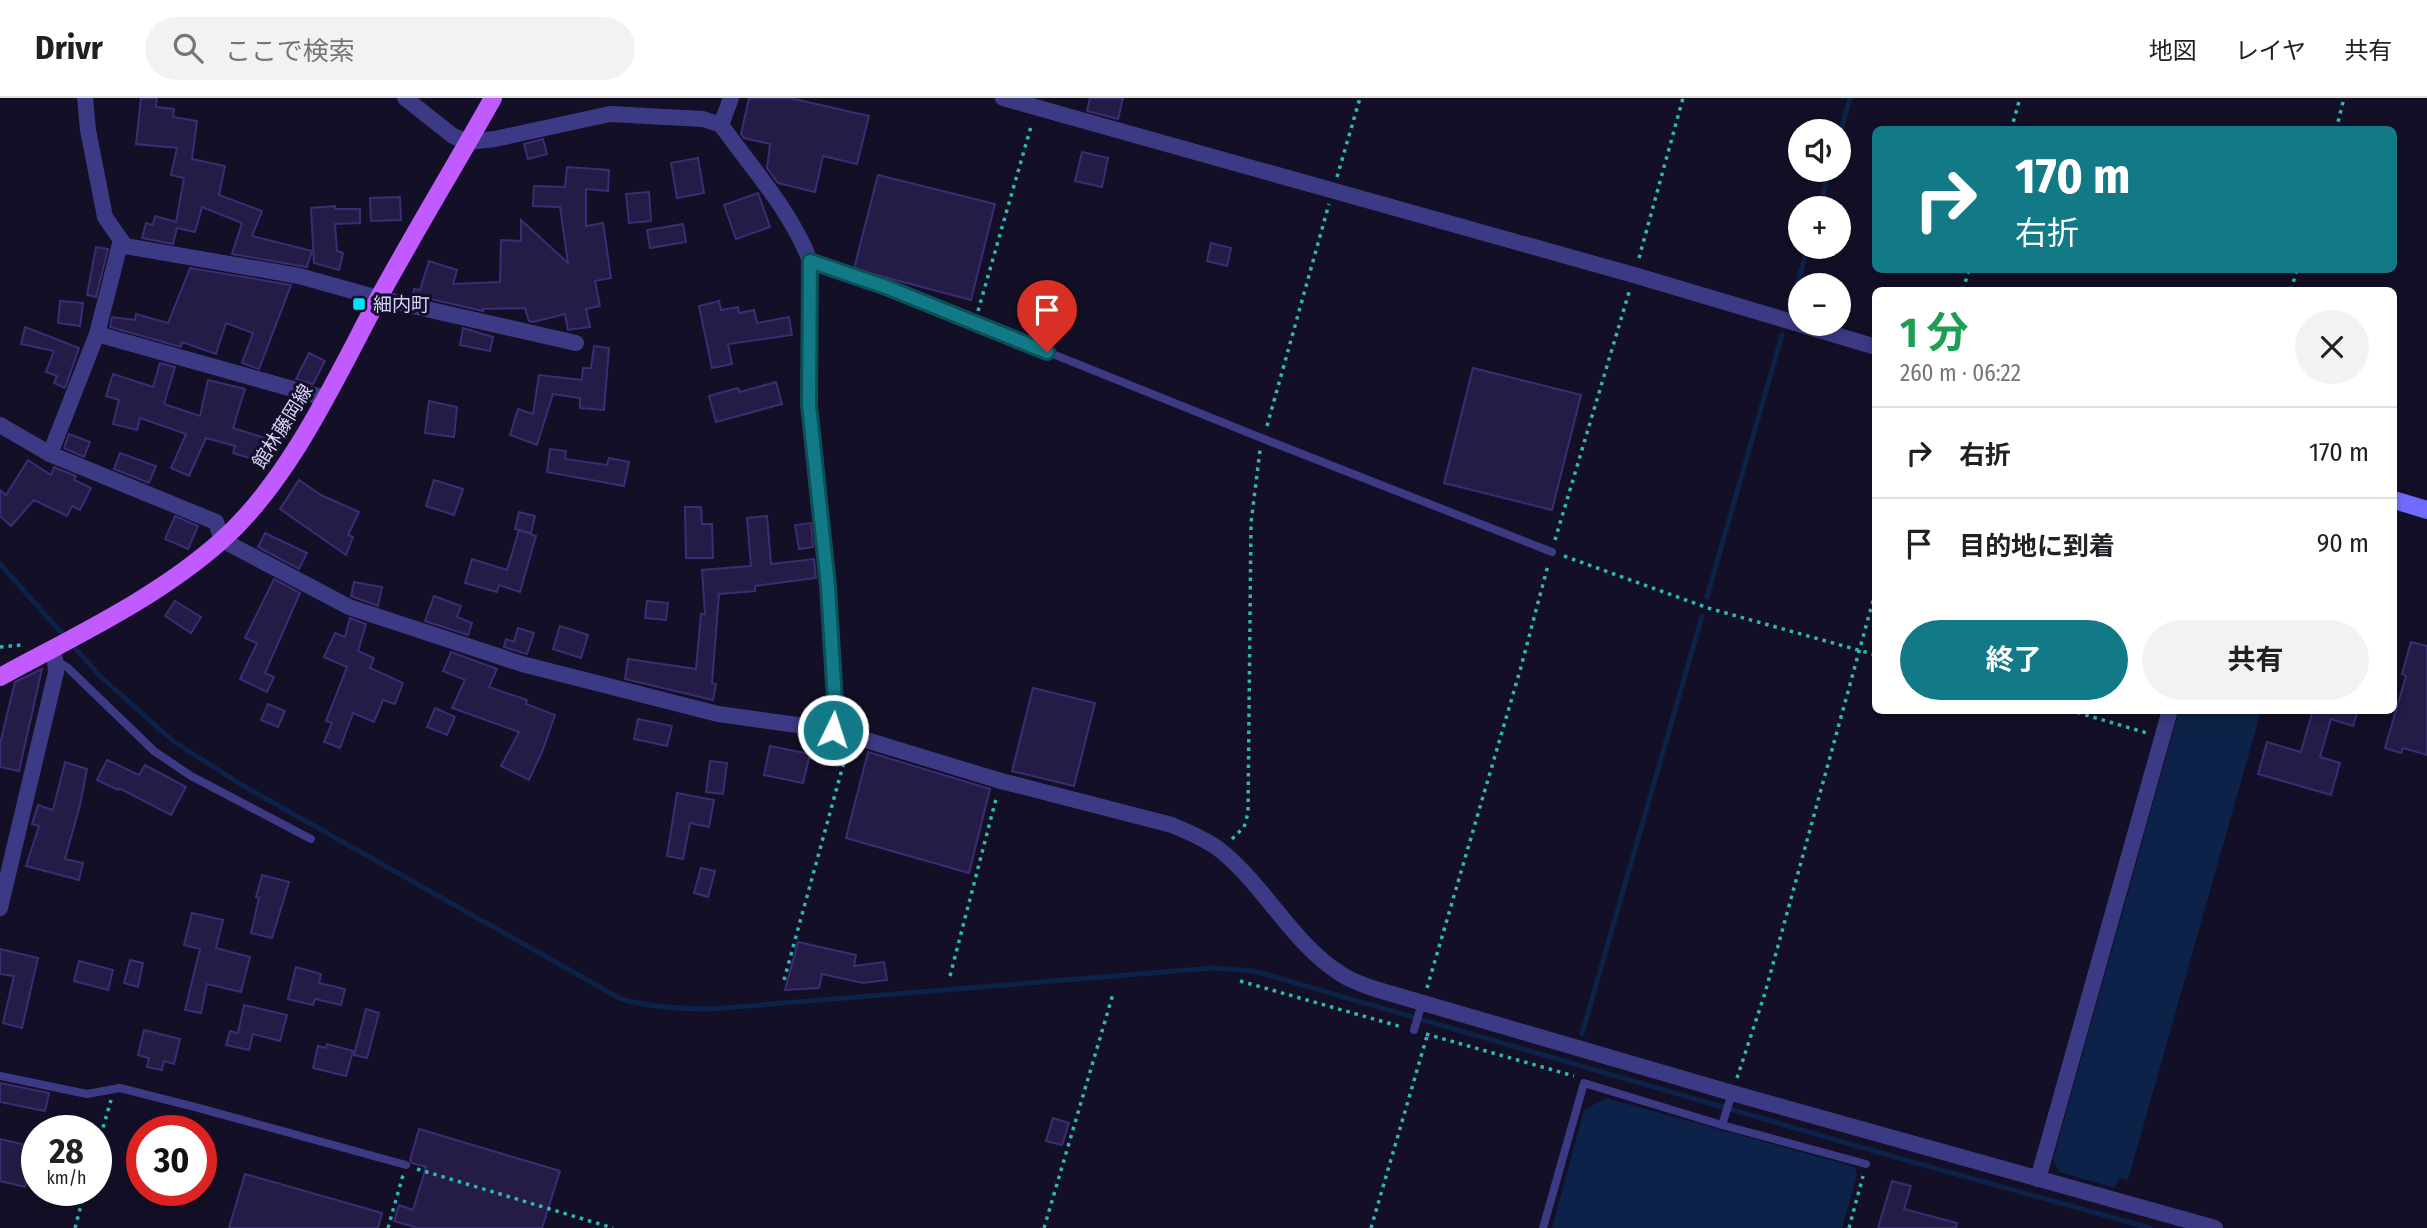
<!DOCTYPE html>
<html lang="ja">
<meta charset="utf-8">
<style>
:root{--surface:#fff;--page:#f2f2f2;--text:#202124;--muted:#757577;--line:#e0e0e0;--accent:#127987}
body{margin:0;font-family:"Fira Sans Condensed","Noto Sans JP",sans-serif;background:var(--page);color:var(--text);height:100vh;display:flex;flex-direction:column;font-size:26px;white-space:nowrap}
*{box-sizing:border-box;margin:0}
p{font-size:23px;color:var(--muted)}
.icon{flex:none;width:38px;height:38px;fill:none;stroke:currentColor;stroke-width:2;stroke-linecap:round;stroke-linejoin:round}
.map{position:relative;flex:1;overflow:hidden}
.side{position:absolute;left:1872px;top:189px;width:525px;height:427px;display:flex;flex-direction:column;background:var(--surface);border-radius:10px;box-shadow:0 4px 10px #0003}
.side>*{flex:none}
.banner{position:absolute;left:1872px;top:28px;width:525px;height:147px;border-radius:10px;box-shadow:0 4px 10px #0003;background:#127987;color:#fff;overflow:hidden}
.fabs{position:absolute;left:1788px;top:21px;display:grid;gap:14px}
.fabs a{display:grid;place-items:center;width:63px;height:63px;border-radius:50%;background:var(--surface);box-shadow:0 4px 10px #0003;font-size:35px}
.speed{position:absolute;left:21px;top:1017px;display:flex;gap:14px;font-size:35px;font-weight:700;text-align:center}
.speed>*{display:grid;place-content:center;width:91px;height:91px;border-radius:50%;background:var(--surface);box-shadow:0 4px 10px #0003;line-height:1}
.speed small{font-size:18px;font-weight:400}
.speed .limit{border:10px solid #d22;background:#fff;color:#111}
.pin{position:absolute;display:grid;place-items:center;width:60px;height:60px;color:#fff;margin:-72px -30px;border-radius:50% 50% 50% 0;rotate:-45deg;box-shadow:0 0 7px #0007}
.pin .icon{rotate:45deg}
.me{position:absolute;width:77px;margin:-38px;rotate:4deg;stroke-linejoin:round;filter:drop-shadow(0 0 5px #0008)}
.turn{display:flex;align-items:center;gap:24px;height:147px;padding:0 28px;font-size:32px}
.turn .icon{width:91px;height:91px;stroke-width:2.5}
.turn b{display:block;font-size:49px;line-height:60px}
.round{display:grid;place-items:center;flex:none;width:74px;height:74px;border-radius:37px;background:var(--page)}
.head{display:flex;align-items:center;justify-content:space-between;height:119px;padding:0 28px}
h1{font-size:42px;font-weight:700;line-height:52px;color:#1e9e55}
.button{display:flex;gap:14px;margin-top:auto;padding:14px 28px}
.button a{flex:1;height:80px;border-radius:42px;background:var(--accent);color:#fff;font-size:28px;font-weight:700;line-height:80px;text-align:center}
.button a+a{background:var(--page);color:var(--text)}
ul{padding:0;list-style:none}
li{display:flex;align-items:center;gap:21px;height:91px;padding:0 28px;border-top:2px solid var(--line)}
li div{flex:1}
li b{display:block;font-size:26px}
li em{font-style:normal}
header{display:flex;align-items:center;gap:42px;box-sizing:border-box;height:98px;padding:0 35px;background:var(--surface);border-bottom:2px solid var(--line)}
header strong{font-size:33px}
nav{display:flex;gap:38px;margin-inline-start:auto;font-size:24px}
.search{width:490px;height:63px;background:var(--page);display:flex;align-items:center;gap:18px;box-sizing:border-box;padding:0 24px;border-radius:38px;color:var(--muted);font-size:26px}
.map>svg:first-child{display:block}
.water{fill:#0c2248}
.lines{fill:none;stroke-linecap:round;stroke-linejoin:round}
.stream{stroke:#0c2248;stroke-width:5}
.building{fill:#241b47;stroke:#3b2d73;stroke-width:2}
.path{stroke:#2fb8b0;stroke-width:3.5;stroke-dasharray:3.5 5;stroke-linecap:butt}
.lane{stroke:#3d3a85;stroke-width:8}
.street{stroke:#3d3a85;stroke-width:16}
.secondary{stroke:#6f6bff;stroke-width:18}
.primary{stroke:#c25bff;stroke-width:18}
.route-casing{stroke:#0c4f58;stroke-width:18}
.route{stroke:#127987;stroke-width:12}
.poi-dot{fill:#00e5ff;stroke:#130f26;stroke-width:2.5}
.labels{text-anchor:middle;stroke-width:6;stroke-linejoin:round;paint-order:stroke}
.poi-label{font-size:19px;fill:#d9d4ff;stroke:#130f26;text-anchor:start}
.street-label{font-size:19px;fill:#d9d4ff;stroke:#130f26}
</style>
<header>
<strong>Drivr</strong>
<div class="search"><svg class="icon" aria-label="search" viewBox="0 0 24 24"><circle cx="10" cy="10" r="6"/><path d="M15 15l6 6"/></svg>ここで検索</div>
<nav><a>地図</a><a>レイヤ</a><a>共有</a></nav>
</header>
<div class="map">
<svg width="2427" height="1130" viewBox="0 0 2427 1130">
<rect width="100%" height="100%" fill="#130f26"/>
<g class="water">
<polygon points="2179,613 2261,613 2128,1082 2119,1080 2115,1090 2059,1074 2053,1061"/>
<polygon points="1606,1000 1855,1069 1857,1077 1842,1130 1552,1130 1584,1012"/>
</g>
<g class="lines">
<g class="stream">
<polyline points="1839,39 1850,0"/>
<polyline points="1819,110 1830,72"/>
<polyline points="1791,208 1808,149"/>
<path d="M0 466 101 579 173 643 242 687 621 901C651 909 680 911 711 911L1213 870 1254 873 1902 1061 2150 1130"/>
<polyline points="1707,499 1782,237"/>
<polyline points="1582,936 1702,518"/>
</g>
</g>
<g class="building">
<polygon points="141,0 157,0 156,9 174,11 173,19 197,23 192,61 225,68 219,97 262,113 252,138 312,153 307,169 232,156 242,125 202,109 195,134 177,130 173,146 142,140 146,125 153,127 155,118 176,124 184,80 171,77 177,50 136,46"/>
<polygon points="749,0 790,0 869,18 857,66 823,58 815,94 778,85 767,70 770,46 744,40 741,36"/>
<polygon points="1090,0 1123,0 1118,21 1087,13"/>
<polygon points="543,41 547,56 528,61 524,46"/>
<polygon points="1082,54 1108,60 1102,89 1075,83"/>
<polygon points="698,60 704,95 677,100 671,65"/>
<polygon points="567,69 609,72 608,93 586,91 586,128 603,125 611,180 595,183 600,208 586,211 590,229 568,232 565,216 533,224 529,223 525,210 483,211 483,213 413,197 414,191 420,192 429,163 457,172 453,186 500,184 501,142 521,143 521,122 568,165 560,109 533,108 534,88 565,89"/>
<polygon points="878,77 995,106 971,202 854,171"/>
<polygon points="649,94 651,123 629,125 626,96"/>
<polygon points="758,95 770,129 736,141 724,107"/>
<polygon points="400,99 401,122 371,123 370,100"/>
<polygon points="335,108 335,111 360,111 360,125 335,126 337,153 343,155 339,172 314,165 311,110"/>
<polygon points="683,126 686,144 650,150 647,132"/>
<polygon points="1211,145 1231,150 1227,168 1207,163"/>
<polygon points="96,149 108,151 96,199 87,197"/>
<polygon points="190,170 291,187 259,271 242,265 253,235 226,225 216,256 182,244 181,249 110,229 112,219 135,222 136,216 168,225"/>
<polygon points="60,203 83,205 80,228 58,225"/>
<polygon points="719,203 721,212 738,209 739,215 754,212 757,225 789,219 792,237 728,246 732,266 712,270 699,208"/>
<polygon points="25,229 79,250 65,290 54,285 57,278 46,274 54,253 21,246"/>
<polygon points="463,230 493,239 490,253 460,247"/>
<polygon points="594,248 609,250 604,312 580,310 580,300 553,296 537,347 510,337 518,311 533,316 539,277 582,282 583,270 591,270"/>
<polygon points="309,255 325,263 313,286 296,281"/>
<polygon points="160,265 175,269 164,306 200,318 208,282 245,291 233,330 274,343 266,365 233,355 235,348 206,340 189,378 171,370 186,336 140,320 137,332 113,326 119,302 106,298 113,276 153,289"/>
<polygon points="1473,270 1581,297 1552,412 1444,385"/>
<polygon points="776,284 782,306 716,324 709,298 738,290 740,294"/>
<polygon points="429,303 457,309 454,339 425,335"/>
<polygon points="69,336 90,344 84,359 64,350"/>
<polygon points="550,351 566,353 565,361 607,367 609,360 629,364 624,388 547,374"/>
<polygon points="120,355 156,368 149,385 114,371"/>
<polygon points="28,362 51,377 54,369 76,378 74,382 91,390 80,412 72,408 67,418 34,402 11,428 0,418 0,392 6,397"/>
<polygon points="299,382 321,397 359,414 348,437 353,439 346,457 280,411"/>
<polygon points="434,382 463,391 454,417 426,408"/>
<polygon points="685,409 701,409 702,426 712,426 713,460 686,460"/>
<polygon points="519,414 535,418 531,435 515,431"/>
<polygon points="175,418 198,428 188,451 165,441"/>
<polygon points="767,418 771,466 814,461 816,480 755,488 755,493 719,496 712,585 716,586 713,602 625,581 628,561 696,571 701,516 705,516 702,472 751,468 747,420"/>
<polygon points="811,425 813,449 799,451 795,427"/>
<polygon points="519,432 536,438 520,494 499,487 497,494 465,485 472,461 507,472"/>
<polygon points="265,435 307,455 299,471 258,449"/>
<polygon points="274,481 300,495 265,575 274,579 267,594 240,581 257,545 245,540"/>
<polygon points="354,484 382,489 378,508 351,498"/>
<polygon points="434,498 461,508 457,519 472,525 468,537 425,523"/>
<polygon points="175,503 201,519 191,535 165,518"/>
<polygon points="647,503 668,505 666,522 645,520"/>
<polygon points="350,520 366,526 358,553 374,560 370,570 403,585 395,606 383,602 374,624 353,615 340,650 324,644 332,625 326,623 347,569 324,559 335,535 345,539"/>
<polygon points="560,528 588,537 581,560 553,551"/>
<polygon points="518,530 534,535 527,556 504,549 506,541 514,544"/>
<polygon points="2411,544 2427,548 2427,657 2403,650 2401,655 2385,650 2406,578 2402,576"/>
<polygon points="451,554 497,571 489,589 527,602 526,606 555,617 542,654 529,682 501,668 519,634 452,610 465,582 443,573"/>
<polygon points="42,571 19,673 0,669 0,646 15,584"/>
<polygon points="1033,590 1095,605 1074,688 1012,673"/>
<polygon points="268,606 285,613 278,629 261,622"/>
<polygon points="435,610 455,619 447,637 427,629"/>
<polygon points="2313,612 2358,612 2353,628 2331,621 2320,659 2340,665 2331,697 2258,676 2267,644 2301,654"/>
<polygon points="638,621 672,628 667,648 634,641"/>
<polygon points="770,648 810,656 803,685 764,677"/>
<polygon points="868,654 990,691 969,775 846,740"/>
<polygon points="107,662 139,677 145,667 186,689 171,717 119,690 118,692 97,682"/>
<polygon points="710,663 727,665 723,696 706,694"/>
<polygon points="65,664 87,671 80,707 65,761 83,765 79,782 26,768 39,728 32,726 38,707 53,712"/>
<polygon points="677,695 714,702 709,729 690,725 683,761 667,758"/>
<polygon points="701,770 715,773 708,799 694,795"/>
<polygon points="262,777 289,784 272,840 251,835 259,800 256,799"/>
<polygon points="192,815 223,822 216,850 250,859 241,894 207,886 201,915 185,912 200,851 184,847"/>
<polygon points="798,844 856,857 854,868 884,864 887,882 863,885 822,876 819,890 785,892"/>
<polygon points="0,851 38,860 22,930 3,925 14,878 0,876"/>
<polygon points="130,862 143,865 138,889 124,885"/>
<polygon points="79,863 113,872 108,892 74,883"/>
<polygon points="296,869 321,876 319,885 345,891 341,907 315,901 313,907 288,901"/>
<polygon points="244,907 287,917 280,943 253,936 249,952 226,947 230,933 238,935"/>
<polygon points="366,911 379,915 367,960 354,957"/>
<polygon points="144,932 180,941 174,966 164,963 162,972 147,969 149,960 138,957"/>
<polygon points="327,946 353,953 346,978 313,970 318,948 326,950"/>
<polygon points="0,985 49,995 45,1013 0,1004"/>
<polygon points="1053,1020 1069,1025 1062,1047 1046,1043"/>
<polygon points="419,1031 560,1073 542,1130 418,1130 394,1123 399,1107 413,1112 426,1069 412,1065 410,1062"/>
<polygon points="0,1041 34,1049 25,1089 0,1083"/>
<polygon points="245,1076 382,1115 378,1130 229,1130"/>
<polygon points="1892,1083 1911,1088 1904,1111 1957,1125 1956,1130 1878,1130"/>
</g>
<g class="lines">
<g class="path">
<polyline points="2011,32 2020,0"/>
<polyline points="2336,32 2344,0"/>
<polyline points="1337,79 1360,0"/>
<polyline points="1639,160 1683,0"/>
<polyline points="1963,192 1969,172"/>
<polyline points="2291,192 2297,172"/>
<polyline points="978,213 1032,25"/>
<polyline points="1267,328 1329,106"/>
<polyline points="1555,442 1630,191"/>
<polyline points="1564,458 1708,510 1876,557"/>
<polyline points="0,549 21,547"/>
<polyline points="2069,612 2147,635"/>
<polyline points="1232,741 1244,729 1248,715 1251,425 1260,352"/>
<polyline points="950,878 997,697"/>
<polyline points="784,882 847,653"/>
<polyline points="1240,883 1402,929"/>
<polyline points="1427,890 1521,569 1548,467"/>
<polyline points="1426,936 1574,978"/>
<polyline points="1737,980 1765,895 1876,492"/>
<polyline points="96,1054 111,1002"/>
<polyline points="417,1071 613,1130"/>
<polyline points="75,1130 85,1092"/>
<polyline points="388,1130 403,1077"/>
<polyline points="1044,1130 1113,896"/>
<polyline points="1371,1130 1427,938"/>
<polyline points="1849,1130 1863,1078"/>
</g>
<g class="lane">
<polyline points="810,163 886,189 1264,341 1552,454"/>
<polyline points="55,562 68,570 154,653 191,678 311,741"/>
<polyline points="1414,932 1422,905"/>
<polyline points="0,978 87,996 120,990 195,1009 406,1067"/>
<polyline points="1722,1027 1732,995"/>
<polyline points="1543,1130 1584,985 1722,1027 1866,1066"/>
</g>
<g class="street">
<polyline points="85,0 88,32 105,119 125,148 299,178 378,200 576,245"/>
<path d="M405 0 453 38 468 44 495 41 610 16 703 21 721 27C752 70 791 113 810 163L809 308 828 488 836 619 833 632"/>
<polyline points="1003,0 1634,177 1876,249"/>
<polyline points="721,27 731,0"/>
<polyline points="97,236 325,300"/>
<path d="M0 327 50 356 216 424 222 442 349 509 522 566 718 616 833 632 1001 683 1172 727C1188 734 1206 741 1220 752 1265 788 1292 845 1341 876 1351 883 1364 887 1375 891L1732 995 2215 1130"/>
<polyline points="50,356 97,236 121,142"/>
<polyline points="0,810 56,574 55,562 51,551"/>
<polyline points="2038,1081 2170,612"/>
</g>
<polyline class="secondary" points="2394,402 2427,412"/>
<path class="primary" d="M0 579C75 538 157 500 221 443 289 383 335 282 377 203 414 135 455 68 493 0"/>
</g>
<g class="lines">
<g class="route-casing">
<polyline id="route" points="833,632 836,620 828,488 809,307 810,163 886,189 1047,254"/>
</g>
<use href="#route" class="route"/>
</g>
<rect class="poi-dot" x="352" y="199" width="14" height="14" rx="3.5"/>
<g class="labels">
<g class="poi-label">
<text x="373" y="213">細内町</text>
</g>
<g class="street-label">
<text transform="translate(282 328) rotate(-58)" y="7">館林藤岡線</text>
</g>
</g>
</svg>
<div class="fabs">
<a><svg class="icon" aria-label="sound" viewBox="0 0 24 24"><path d="M4 9h4l5-4v14l-5-4H4zM17 9q2 3 0 6"/></svg></a>
<a>+</a>
<a>−</a>
</div>
<div class="speed"><div>28<small>km/h</small></div><div class="limit">30</div></div>
<div class="pin" style="left:1047px;top:254px;background:#d93025"><svg class="icon" aria-label="arrive" viewBox="0 0 24 24"><path d="M6 21V4h12l-3 4 3 4H6"/></svg></div>
<svg class="me" style="left:833px;top:632px" viewBox="-20 -20 40 40"><circle r="17" fill="#127987" stroke="#fff" stroke-width="3"/><path d="M0-11L8 9 0 5-8 9z" fill="#fff"/></svg>
<div class="banner">
<div class="turn"><svg class="icon" aria-label="right" viewBox="0 0 24 24"><path d="M7 20v-9h11M14 6l5 5-5 5"/></svg><div><b>170 m</b>右折</div></div>
</div>
<section class="side">
<div class="head"><div><h1>1 分</h1><p>260 m · 06:22</p></div><a class="round"><svg class="icon" aria-label="close" viewBox="0 0 24 24"><path d="M6 6l12 12M18 6L6 18"/></svg></a></div>
<ul>
<li><svg class="icon" aria-label="right" viewBox="0 0 24 24"><path d="M7 20v-9h11M14 6l5 5-5 5"/></svg><div><b>右折</b></div><em>170 m</em></li>
<li><svg class="icon" aria-label="arrive" viewBox="0 0 24 24"><path d="M6 21V4h12l-3 4 3 4H6"/></svg><div><b>目的地に到着</b></div><em>90 m</em></li>
</ul>
<div class="button"><a>終了</a><a>共有</a></div>
</section>
</div>
